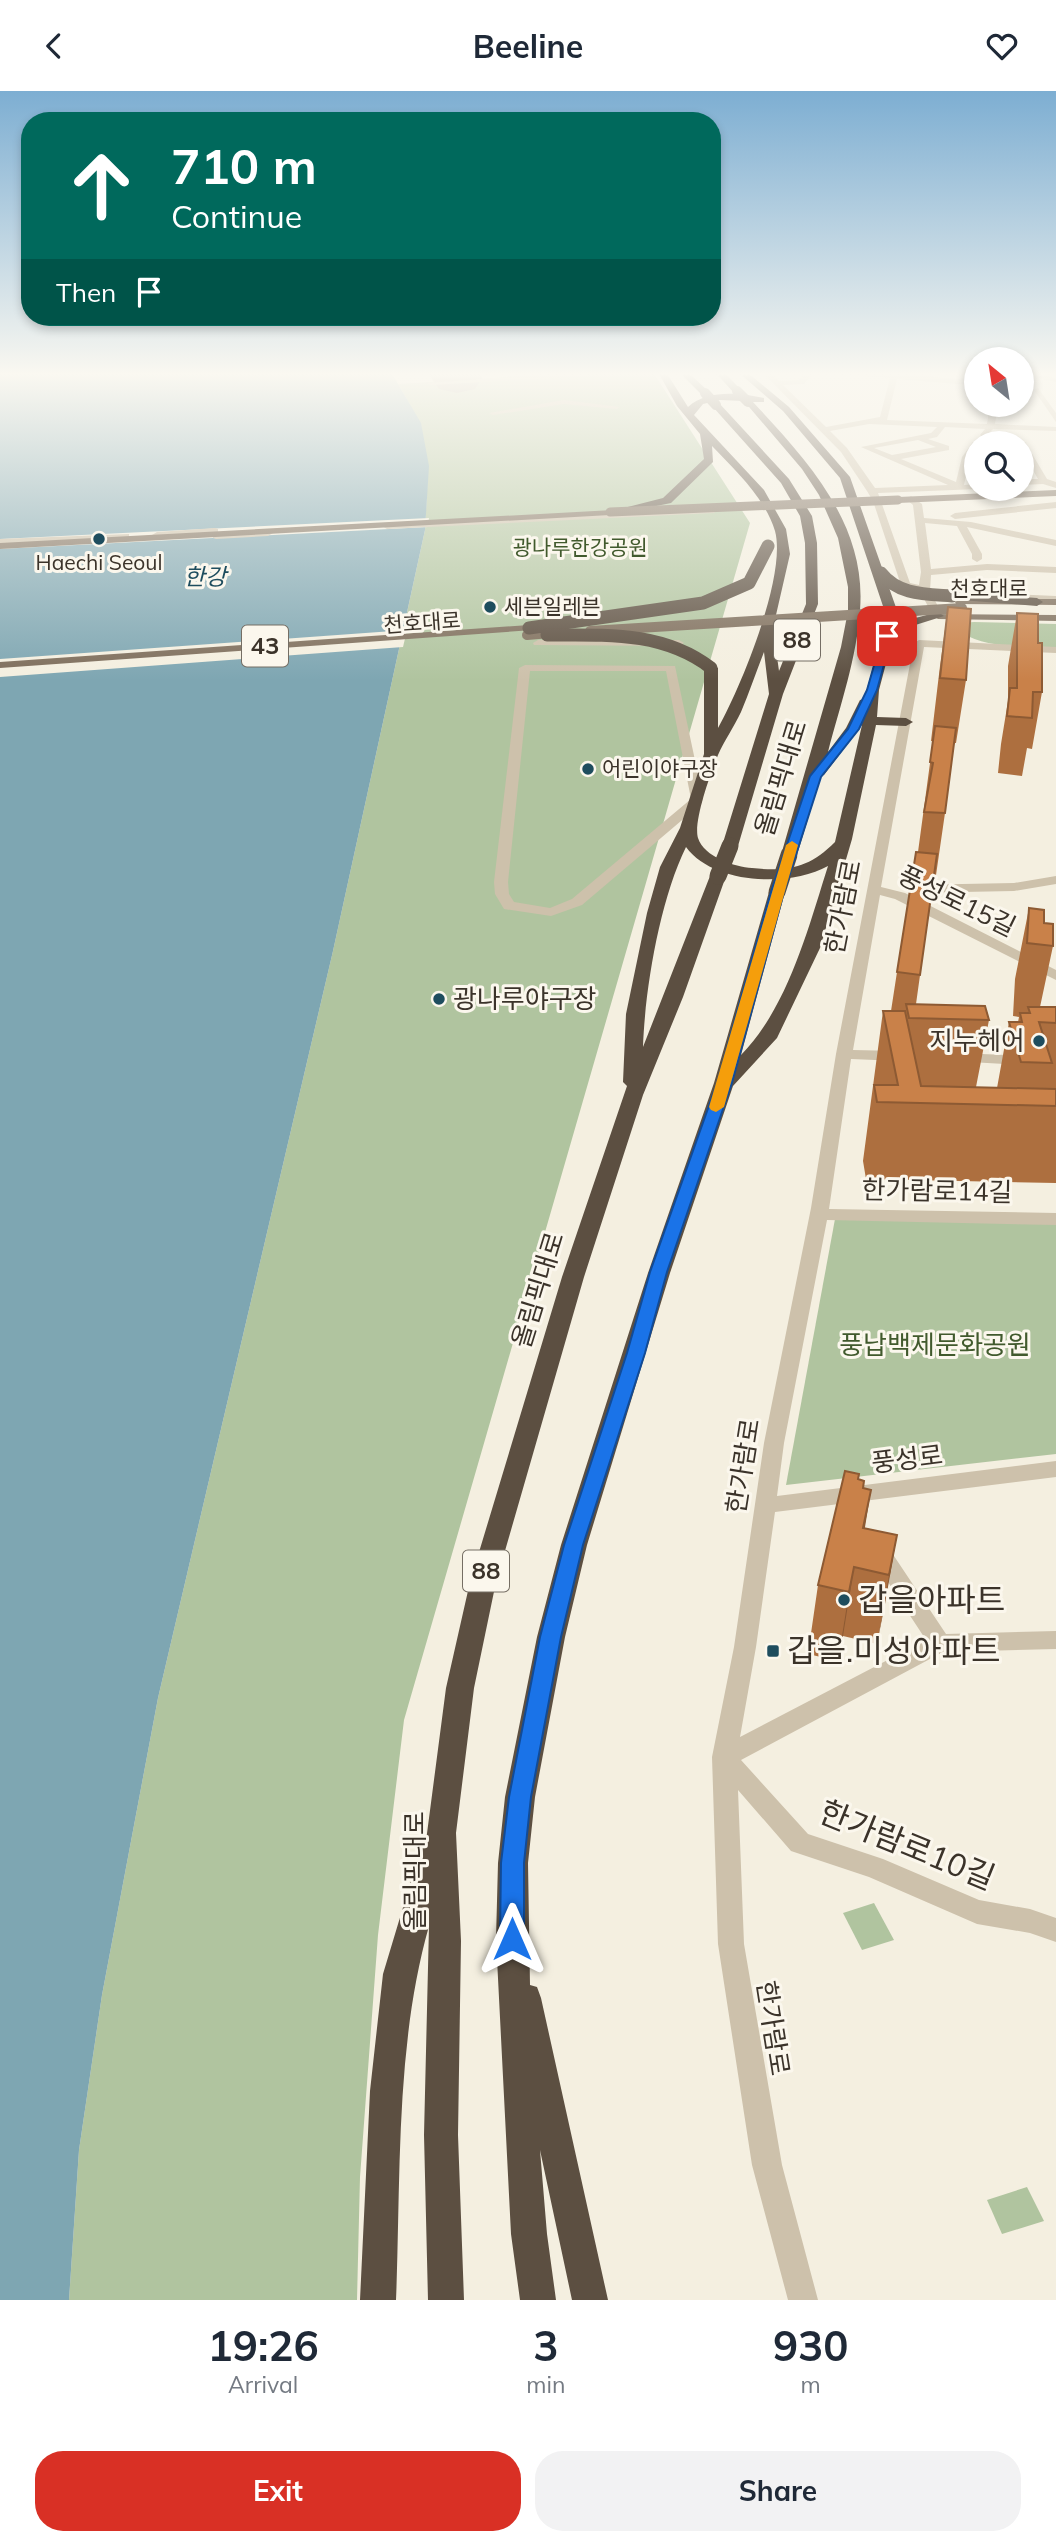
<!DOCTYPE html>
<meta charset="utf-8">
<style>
:root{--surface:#fff;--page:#f2f2f3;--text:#1f2937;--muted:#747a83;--accent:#d93025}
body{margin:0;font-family:Mulish,"Noto Sans KR",sans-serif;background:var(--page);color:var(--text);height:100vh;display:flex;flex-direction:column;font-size:26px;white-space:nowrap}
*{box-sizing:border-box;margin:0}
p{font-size:23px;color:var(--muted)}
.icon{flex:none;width:38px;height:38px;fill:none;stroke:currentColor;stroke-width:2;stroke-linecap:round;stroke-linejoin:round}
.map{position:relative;height:2209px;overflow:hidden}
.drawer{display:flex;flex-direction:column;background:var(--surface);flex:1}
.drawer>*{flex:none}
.banner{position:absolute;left:21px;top:21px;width:700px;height:214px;border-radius:28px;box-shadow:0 4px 10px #0003;background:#00695c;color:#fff;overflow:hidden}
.needle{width:46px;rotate:330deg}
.buttons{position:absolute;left:964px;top:256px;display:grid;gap:14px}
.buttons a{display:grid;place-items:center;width:70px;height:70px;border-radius:50%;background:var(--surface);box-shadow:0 4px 10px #0003;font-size:35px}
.pin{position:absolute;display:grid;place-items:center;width:60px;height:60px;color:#fff;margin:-30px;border-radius:14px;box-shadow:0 4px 10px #0006}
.me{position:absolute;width:77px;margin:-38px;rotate:0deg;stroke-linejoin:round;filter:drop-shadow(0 0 5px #0008)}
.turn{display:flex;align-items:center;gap:24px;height:147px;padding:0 35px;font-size:32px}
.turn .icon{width:91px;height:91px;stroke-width:2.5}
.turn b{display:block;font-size:49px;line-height:60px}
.then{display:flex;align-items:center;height:66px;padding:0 35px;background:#0003;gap:14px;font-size:26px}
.eta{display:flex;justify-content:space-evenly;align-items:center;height:119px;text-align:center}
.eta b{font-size:42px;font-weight:700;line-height:49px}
.cta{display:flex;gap:14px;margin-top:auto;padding:14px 35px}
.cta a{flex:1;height:80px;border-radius:28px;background:var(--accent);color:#fff;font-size:28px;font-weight:700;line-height:80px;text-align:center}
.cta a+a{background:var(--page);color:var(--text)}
header{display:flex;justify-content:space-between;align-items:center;height:91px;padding:0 35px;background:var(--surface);font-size:32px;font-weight:700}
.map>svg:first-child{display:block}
.green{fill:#b0c49f}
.water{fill:#7ea6b2}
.pier{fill:#f4efe0}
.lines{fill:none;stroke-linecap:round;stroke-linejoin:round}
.runway{fill:#989185;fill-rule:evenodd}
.minor{fill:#cdc1ab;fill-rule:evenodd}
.major{fill:#7d6d5b;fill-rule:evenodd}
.highway{fill:#5c4f41;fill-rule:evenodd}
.major-bridge-far1{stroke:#7d6d5b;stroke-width:9}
.major-bridge{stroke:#7d6d5b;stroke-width:10}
.highway-bridge-far2{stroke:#5c4f41;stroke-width:10}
.highway-bridge-far1{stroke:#5c4f41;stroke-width:13}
.highway-bridge{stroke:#5c4f41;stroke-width:17}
.wall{fill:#ad6f3f}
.shaded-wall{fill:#8d5a33}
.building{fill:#c98149;stroke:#8d5a33;stroke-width:2}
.route{fill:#1a73e8;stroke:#114b97;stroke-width:2}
.slow{fill:#f59e0b}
.poi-dot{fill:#1e4d5e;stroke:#fbf7ed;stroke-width:2.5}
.labels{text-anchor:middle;stroke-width:6;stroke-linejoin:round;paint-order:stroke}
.far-park-label{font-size:21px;fill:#415a2d;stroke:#fbf7ed}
.far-poi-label{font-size:21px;fill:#3b332a;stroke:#fbf7ed;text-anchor:start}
.far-street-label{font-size:21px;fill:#3b332a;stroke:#fbf7ed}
.far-water-label{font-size:23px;font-style:italic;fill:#1e4d5e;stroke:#fbf7ed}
.shield{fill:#fbf7ed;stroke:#756e64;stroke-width:2}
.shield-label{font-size:24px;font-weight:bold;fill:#3b332a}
.street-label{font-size:26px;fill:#3b332a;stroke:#fbf7ed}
.poi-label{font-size:26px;fill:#3b332a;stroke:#fbf7ed;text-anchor:start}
.park-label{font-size:26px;fill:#415a2d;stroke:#fbf7ed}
.near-poi-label{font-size:32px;fill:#3b332a;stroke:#fbf7ed;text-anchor:start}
.near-street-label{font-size:32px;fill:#3b332a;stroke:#fbf7ed}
</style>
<header><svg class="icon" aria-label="back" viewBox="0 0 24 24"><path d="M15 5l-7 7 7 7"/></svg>Beeline<svg class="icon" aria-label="heart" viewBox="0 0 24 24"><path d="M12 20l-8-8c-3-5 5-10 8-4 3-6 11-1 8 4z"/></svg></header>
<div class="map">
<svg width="1056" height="2209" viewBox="0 0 1056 2209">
<rect width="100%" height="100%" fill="#f4efe0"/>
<g class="green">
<path d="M553 281H653L750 432 404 1629 378 1844 360 2086 357 2209H69L79 2059 102 1904 158 1607 333 860 425 439C428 375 434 351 398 293L555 283Z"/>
<path d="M974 531 1056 533V557C1026 555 988 558 962 542L961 532Z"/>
<polygon points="835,1128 1056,1133 1056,1363 786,1394"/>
<polygon points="874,1812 894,1849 862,1859 843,1822"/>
<polygon points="1027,2096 1044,2130 1002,2143 987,2109"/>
</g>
<polygon class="water" points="0,281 391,281 421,332 429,375 425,439 333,860 158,1607 102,1904 79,2059 69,2209 0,2209"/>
<g class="pier">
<polygon points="429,427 428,436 0,458 0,448"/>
<polygon points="407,539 403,556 0,586 0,568"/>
</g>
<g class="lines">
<polygon class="runway" points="427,281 478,281 482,287 475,298 457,302 439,298"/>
<g class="minor">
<polygon points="589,281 586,285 431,294 427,292"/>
<path d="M762 281H770L779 290 799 289 807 281H814L804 293 783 294 826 336 880 326 890 287 841 283 838 281 891 283 898 281V283L971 289 976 284V309L967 305 970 294 897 288 887 329 987 333 990 313H998L995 333 1056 336V340L993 338 984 347 980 344 985 338 945 336 937 346 928 348 949 355V359L901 368 956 391 962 366 973 351H979L970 366 964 394 976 393 979 398 878 402 910 492 919 494 921 481 913 414 906 408 911 405 922 413 924 427 971 431 1056 449V455L967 436 982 463V468L977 471 972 468V463L957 435 925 432 931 478 987 473 1056 476V482L987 479 931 484 930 500 943 525 934 527 920 500 901 494 873 410 867 400 841 361ZM869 333 937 336 931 342 861 356 948 394 875 397 847 357 830 340ZM918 349 936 356 892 364 874 357Z"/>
<polygon points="1022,281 1056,287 1056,291 1022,284"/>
<polygon points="1038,297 1056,322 1056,331 1034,299"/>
<polygon points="564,309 620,316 616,318 564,313 493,324 489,322"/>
<polygon points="1019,351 1025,351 1047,388 1056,391 1056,397 1043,393 1022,394 1022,388 1038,388 1022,360 1022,352"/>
<polygon points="1056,411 1056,417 955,428 950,425 955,422"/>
<polygon points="711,417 716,420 714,422 387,438 382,435 387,432"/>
<polygon points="215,437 218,438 218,442 268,439 273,442 268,445 216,448 213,447 213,443 157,447 152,444 157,441"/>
<polygon points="129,443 129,447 126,448 0,454 0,448"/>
<polygon points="1011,503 1056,505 1056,511 1007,508 1007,504"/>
<polygon points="538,549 679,549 684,552 679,555 534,554 533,552"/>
<polygon points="919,549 1056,556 1056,562 924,556 881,796 905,802 1056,879 1056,889 895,808 880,804 853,959 899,960 907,965 899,970 851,968 829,1118 1056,1122 1056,1134 827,1129 784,1352 777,1405 1056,1370 1056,1386 775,1421 756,1556 740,1646 926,1549 867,1459 870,1453 878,1451 886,1453 946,1543 1056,1540 1056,1558 943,1561 741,1669 808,1743 883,1768 979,1809 1030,1818 1056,1827 1056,1851 1030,1842 977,1833 869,1786 791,1760 738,1699 744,1853 782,2074 818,2209 788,2209 752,2074 718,1853 712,1666 734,1556 764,1352 811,1117 836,963 914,552"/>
<path d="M525 574 675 575 703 707 701 713 582 814 551 825 504 818 495 803 494 791 519 577ZM530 580H666L691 708 572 808 550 817 514 811 509 803 508 791Z"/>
<polygon points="1056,785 1056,793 1014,800 910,802 903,798 910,794 1014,792"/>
<polygon points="958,962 1056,966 1056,976 952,970 950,967 952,964"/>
</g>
<g class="major">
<polygon points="1056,399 1056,405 898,412 893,409 898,406"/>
<polygon points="613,419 613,423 610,424 0,458 0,452"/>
<polygon points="960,508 1056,508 1056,514 956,513 955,511"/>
<polygon points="934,523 1056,524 1056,530 938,528 933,525"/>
<polygon points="529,534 534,537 533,539 0,577 0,571"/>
</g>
<g class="highway">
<path d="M658 281H666L688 316C707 298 741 302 764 307V311H753C807 369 867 433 860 519 857 566 840 615 828 661L846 637 860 609 864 608 887 527 840 387 783 320 738 281H747L789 316 850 386 899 525 904 530 938 521 944 525 909 536 912 546C906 555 899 560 888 565L879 599 877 626 906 627 913 631 906 635 876 634 852 748 820 857 777 947 733 995 670 1182 587 1454 565 1546 535 1706 528 1772 530 1894 537 1896 541 1907 608 2209H572L540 2059 547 2143 556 2209H520L511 2143 496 1848 498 1772 505 1706 537 1546 561 1454 648 1182 714 992 769 801 777 796 785 801 741 964C788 916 808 838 828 775 790 796 714 794 686 756 660 809 645 897 643 956L710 785 718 780 726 785 683 906 643 1004 584 1186 496 1491 474 1597 456 1742 461 1850 458 2044 464 2209H428L424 2044 429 1835C395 1955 401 2086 396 2209H360L370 2000 383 1883 420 1760 426 1750 446 1597 470 1491 562 1186 627 995 623 991 626 923 647 822 660 776 680 737 704 663V577L711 573 718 577V637C741 596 787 484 775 440 765 407 736 380 712 355L713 371 671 412 622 422 616 419 663 407 704 368 700 343 677 315ZM720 309 744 310 802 378 819 404 838 447 848 496V520L841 556 781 764 783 767H795L797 764 821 685 824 684 862 634 835 751C809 777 788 781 752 777 735 776 704 766 698 747 693 731 711 681 718 664 724 650 734 636 741 621 749 602 756 581 764 561L769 603 722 755 730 760 738 755 783 603 818 513 817 452 812 425 789 388 719 312H713V316L781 392 800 425 805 452 806 513 779 580 773 537 790 463 786 438 764 399 694 324 703 313ZM897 537 899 546 892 553Z"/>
<polygon points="679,281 688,281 708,300 708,304 702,304"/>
<polygon points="715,281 724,281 740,298 740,302 734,302"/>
<polygon points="952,501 1037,507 1043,511 1037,515 948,508 948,502"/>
</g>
<polyline class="major-bridge-far1" points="610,421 898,409"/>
<g class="major-bridge">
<polyline points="590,540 962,517"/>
<polyline points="527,544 562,541"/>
</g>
<g class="highway-bridge-far2">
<polyline points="737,300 748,311"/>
<polyline points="705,302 716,314"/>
</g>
<g class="highway-bridge-far1">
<path d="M881 482C898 504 926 503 952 505"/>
<polyline points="529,537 703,512 749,492 768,455"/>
<path d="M547 544C605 544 663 540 711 577"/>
</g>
<g class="highway-bridge">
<polyline points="718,785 730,755"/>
<polyline points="777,801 789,764"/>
</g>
</g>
<g class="wall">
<polygon points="948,516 966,589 956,652 954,652 945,722 935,791 933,791 916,913 989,929 976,996 997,997 1009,931 1018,931 1019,926 1013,925 1015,888 1029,817 1044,832 1053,855 1040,916 1056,916 1056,1092 866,1088 863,1070 883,920 891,920 897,881 918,761 933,650 931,650 940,575"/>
<polygon points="1017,522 1038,552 1042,601 1032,658 1027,657 1022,685 998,682 1001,653 1008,610 1008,575"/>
<polygon points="858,1388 863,1397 865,1437 897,1444 877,1553 843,1545 838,1570 808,1563 818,1494"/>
</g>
<g class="shaded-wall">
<polygon points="871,1399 860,1467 863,1437"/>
<polygon points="897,1444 885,1513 877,1553 889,1484"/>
<polygon points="854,1476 843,1545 838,1570 849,1501"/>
</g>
<g class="building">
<polygon points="948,516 971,518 966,589 940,587"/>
<polygon points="1017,522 1038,523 1038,552 1042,552 1042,601 1033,601 1032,627 1007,625 1010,597 1017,597"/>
<polygon points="935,635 956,637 945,722 924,721 933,672 930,671"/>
<polygon points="916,761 937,763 920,884 897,881"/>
<polygon points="1029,817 1044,819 1044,832 1053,833 1053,855 1027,852"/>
<polygon points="906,913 985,915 989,929 909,927"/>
<polygon points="1028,916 1056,916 1056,932 1039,931 1052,972 1021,971 1009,931 1022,931 1020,922 1030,922"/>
<polygon points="883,920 905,920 921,995 1056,998 1056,1015 877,1011 874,994 898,994"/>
<polygon points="845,1380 859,1383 858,1388 864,1390 863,1397 871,1399 863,1437 897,1444 889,1484 854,1476 849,1501 818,1494"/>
</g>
<linearGradient id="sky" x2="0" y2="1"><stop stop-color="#7daed2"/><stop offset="0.48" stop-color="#faf8f1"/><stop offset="1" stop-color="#faf8f1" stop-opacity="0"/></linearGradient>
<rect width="1056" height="590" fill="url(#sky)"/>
<polygon class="route" points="883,543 892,545 877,599 859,638 821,686 784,801 732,992 667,1181 645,1262 583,1454 561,1546 531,1706 524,1772 524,1848 521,1856 512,1860 504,1856 500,1848 501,1772 509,1706 540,1546 564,1454 627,1262 650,1181 717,992 771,801 810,685 848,638 867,599"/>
<polygon class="slow" points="792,750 798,754 724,1016 716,1021 711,1019 709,1016 786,754"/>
<g class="poi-dot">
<circle cx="99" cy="448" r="7"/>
<circle cx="490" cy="516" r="7"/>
<circle cx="588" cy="678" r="7"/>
<circle cx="439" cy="908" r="7"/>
<circle cx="1039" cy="950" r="7"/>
<circle cx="844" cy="1509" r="7"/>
<rect x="766" y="1553" width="14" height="14" rx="3.5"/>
</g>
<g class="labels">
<g class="far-park-label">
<text x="580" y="464">광나루한강공원</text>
</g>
<g class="far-poi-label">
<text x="99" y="479" text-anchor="middle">Haechi Seoul</text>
<text x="504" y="523">세븐일레븐</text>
<text x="602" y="685">어린이야구장</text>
</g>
<g class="far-street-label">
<text x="989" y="505">천호대로</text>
<text transform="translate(422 532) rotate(-4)" y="7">천호대로</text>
</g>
<g class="far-water-label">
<text x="205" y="494">한강</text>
</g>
<g class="shield">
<rect x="774" y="528.5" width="46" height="41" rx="5"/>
<rect x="242" y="534.5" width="46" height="41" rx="5"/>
<rect x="463" y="1459.5" width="46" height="41" rx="5"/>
</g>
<g class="shield-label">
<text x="797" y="557">88</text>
<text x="265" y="563">43</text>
<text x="486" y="1488">88</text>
</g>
<g class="street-label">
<text transform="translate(781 687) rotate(-73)" y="9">올림픽대로</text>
<text transform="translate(957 810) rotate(26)" y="9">풍성로15길</text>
<text transform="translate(843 816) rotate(-79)" y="9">한가람로</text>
<text transform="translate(937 1100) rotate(1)" y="9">한가람로14길</text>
<text transform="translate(538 1199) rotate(-73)" y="9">올림픽대로</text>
<text transform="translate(907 1368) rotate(-7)" y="9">풍성로</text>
<text transform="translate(743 1375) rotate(-81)" y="9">한가람로</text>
<text transform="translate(415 1780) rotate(-90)" y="9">올림픽대로</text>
<text transform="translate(773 1937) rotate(81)" y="9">한가람로</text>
</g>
<g class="poi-label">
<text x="453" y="917">광나루야구장</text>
<text x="1025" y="959" text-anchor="end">지누헤어</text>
</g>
<g class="park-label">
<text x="935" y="1263">풍납백제문화공원</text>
</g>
<g class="near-poi-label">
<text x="858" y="1520">갑을아파트</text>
<text x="787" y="1571">갑을.미성아파트</text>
</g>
<g class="near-street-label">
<text transform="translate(907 1754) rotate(22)" y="11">한가람로10길</text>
</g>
</g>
</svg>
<div class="buttons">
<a><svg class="needle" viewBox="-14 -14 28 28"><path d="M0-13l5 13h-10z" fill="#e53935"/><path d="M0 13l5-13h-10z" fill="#747a83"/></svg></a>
<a><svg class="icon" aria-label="search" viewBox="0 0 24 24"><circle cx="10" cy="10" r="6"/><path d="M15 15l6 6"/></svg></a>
</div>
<div class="pin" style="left:887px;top:545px;background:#d93025"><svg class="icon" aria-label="arrive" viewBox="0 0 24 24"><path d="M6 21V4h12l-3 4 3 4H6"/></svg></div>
<svg class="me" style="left:512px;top:1848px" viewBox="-20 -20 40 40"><path d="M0-17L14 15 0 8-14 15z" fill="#1a73e8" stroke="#fff" stroke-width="4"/></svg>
<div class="banner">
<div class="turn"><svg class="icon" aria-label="ahead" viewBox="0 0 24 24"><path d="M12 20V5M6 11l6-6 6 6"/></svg><div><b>710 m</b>Continue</div></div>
<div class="then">Then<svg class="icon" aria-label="arrive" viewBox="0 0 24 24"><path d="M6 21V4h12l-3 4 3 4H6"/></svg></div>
</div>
</div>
<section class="drawer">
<div class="eta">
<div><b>19:26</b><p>Arrival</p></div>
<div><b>3</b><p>min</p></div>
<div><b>930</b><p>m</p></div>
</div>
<div class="cta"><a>Exit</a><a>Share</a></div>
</section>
